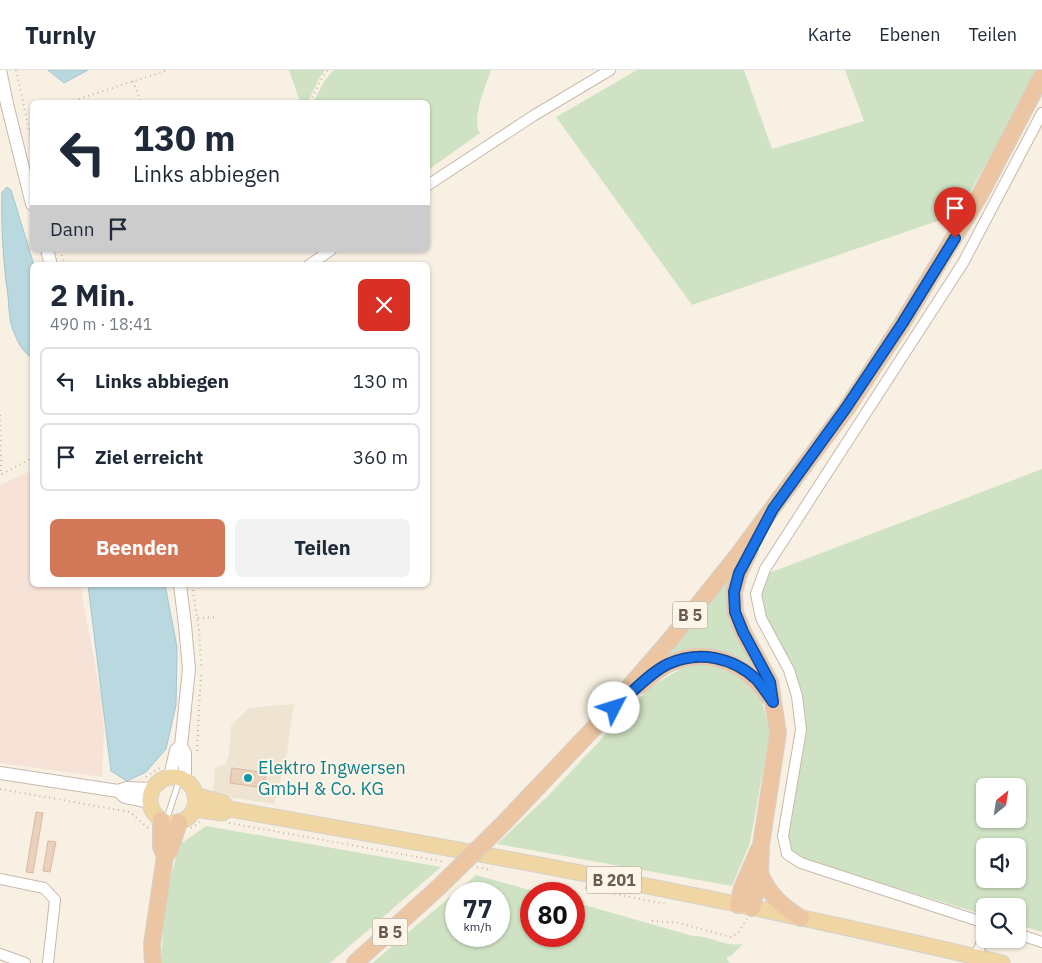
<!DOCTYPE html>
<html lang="de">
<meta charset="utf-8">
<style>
:root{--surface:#fff;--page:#f2f2f3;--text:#1f2937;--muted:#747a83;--line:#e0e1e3;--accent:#d27858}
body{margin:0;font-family:"IBM Plex Sans",sans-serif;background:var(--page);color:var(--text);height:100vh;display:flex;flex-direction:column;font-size:19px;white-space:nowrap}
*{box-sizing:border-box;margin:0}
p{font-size:16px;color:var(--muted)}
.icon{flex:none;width:28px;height:28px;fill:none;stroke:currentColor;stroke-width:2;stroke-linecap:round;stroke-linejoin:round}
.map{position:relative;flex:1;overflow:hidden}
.sheet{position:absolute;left:30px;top:192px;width:400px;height:325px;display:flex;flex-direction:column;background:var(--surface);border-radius:8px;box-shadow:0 1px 4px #0004}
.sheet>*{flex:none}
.banner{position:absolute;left:30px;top:30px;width:400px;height:152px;border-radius:8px;box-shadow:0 1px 4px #0004;background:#fff;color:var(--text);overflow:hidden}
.needle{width:32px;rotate:30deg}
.controls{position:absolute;left:976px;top:708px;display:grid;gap:10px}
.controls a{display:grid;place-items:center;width:50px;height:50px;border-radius:8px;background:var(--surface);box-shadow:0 1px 4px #0004;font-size:25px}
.speed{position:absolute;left:445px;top:812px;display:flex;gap:10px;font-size:25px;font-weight:700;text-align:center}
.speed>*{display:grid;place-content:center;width:65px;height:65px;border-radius:50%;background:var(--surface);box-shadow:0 1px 4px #0004;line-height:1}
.speed small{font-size:12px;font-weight:400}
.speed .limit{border:8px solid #d22;background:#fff;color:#111}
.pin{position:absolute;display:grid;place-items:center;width:42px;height:42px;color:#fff;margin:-51px -21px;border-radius:50% 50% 50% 0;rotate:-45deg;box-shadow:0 0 5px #0007}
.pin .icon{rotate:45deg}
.me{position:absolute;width:55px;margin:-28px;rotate:50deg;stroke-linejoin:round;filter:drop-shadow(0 0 4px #0008)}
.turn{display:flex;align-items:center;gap:18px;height:105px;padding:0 20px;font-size:22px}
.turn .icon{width:65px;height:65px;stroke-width:2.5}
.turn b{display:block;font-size:35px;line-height:42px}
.then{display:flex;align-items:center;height:48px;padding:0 20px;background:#0003;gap:10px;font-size:19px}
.round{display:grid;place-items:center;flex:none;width:52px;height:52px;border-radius:8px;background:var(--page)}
.overview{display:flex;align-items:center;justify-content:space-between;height:85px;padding:0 20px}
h1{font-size:30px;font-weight:700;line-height:38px}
.button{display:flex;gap:10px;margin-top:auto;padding:10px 20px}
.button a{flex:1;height:58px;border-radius:8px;background:var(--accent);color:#fff;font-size:20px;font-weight:700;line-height:58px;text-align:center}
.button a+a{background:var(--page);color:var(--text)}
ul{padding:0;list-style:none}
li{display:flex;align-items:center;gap:15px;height:68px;margin:0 10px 8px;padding:0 10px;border:2px solid var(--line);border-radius:8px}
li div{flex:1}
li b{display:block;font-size:19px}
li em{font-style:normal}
header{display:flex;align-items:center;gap:30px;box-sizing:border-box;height:70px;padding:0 25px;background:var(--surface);border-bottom:1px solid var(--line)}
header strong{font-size:24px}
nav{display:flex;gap:28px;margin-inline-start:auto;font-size:18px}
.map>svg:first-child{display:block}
.residential{fill:#efe3d2}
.commercial{fill:#f7e2d8}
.green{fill:#cfe3c4;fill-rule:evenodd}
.water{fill:#bad8df;stroke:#a2c6cf}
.building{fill:#ead1be;stroke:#dab9a1}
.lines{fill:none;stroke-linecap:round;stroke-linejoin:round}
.service-casing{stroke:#c7b9ac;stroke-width:7}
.minor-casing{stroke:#c7b9ac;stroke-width:12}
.tertiary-casing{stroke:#c7b9ac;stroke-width:14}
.primary-casing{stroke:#d6d1cd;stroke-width:17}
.trunk-casing{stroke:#d6d1cd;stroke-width:18}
.path{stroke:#ceb5a2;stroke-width:2;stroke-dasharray:1 4;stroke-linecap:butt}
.service{stroke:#fff;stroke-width:5}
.minor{stroke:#fff;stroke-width:10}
.tertiary{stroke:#fff;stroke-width:12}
.primary{stroke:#efd6a3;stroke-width:15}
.trunk{stroke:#ecc6a2;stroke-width:16}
.trunk-bridge-casing{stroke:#d6d1cd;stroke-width:18;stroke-linecap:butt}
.trunk-bridge{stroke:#ecc6a2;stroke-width:16}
.route-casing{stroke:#114b97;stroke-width:12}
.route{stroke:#1a73e8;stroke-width:9}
.culture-dot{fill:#0f9aa8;stroke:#fcf5e8;stroke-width:2}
.labels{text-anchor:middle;stroke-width:4;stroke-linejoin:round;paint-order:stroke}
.shield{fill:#fcf5e8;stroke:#97887c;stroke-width:1}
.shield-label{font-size:16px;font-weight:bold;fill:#6c594d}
.culture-label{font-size:18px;fill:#0d838f;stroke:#fcf5e8;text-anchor:start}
</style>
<header>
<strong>Turnly</strong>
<nav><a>Karte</a><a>Ebenen</a><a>Teilen</a></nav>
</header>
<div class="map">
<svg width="1042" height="893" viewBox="0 0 1042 893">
<rect width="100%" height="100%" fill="#f8f1e3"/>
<polygon class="residential" points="294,634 286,689 274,734 213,725 215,698 225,694 229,686 231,656 234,652 249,638"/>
<polygon class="commercial" points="32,400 32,515 80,515 101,626 104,663 102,707 0,693 0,415"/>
<g class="green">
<polygon points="289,0 325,0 320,7 308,32 300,32"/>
<path d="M334 0H491C486 15 471 49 480 63L428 100V32H313L325 10Z"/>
<polygon points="637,0 744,0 772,79 864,51 845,0 1038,0 958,144 692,235 556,47"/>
<path d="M1042 399V862L1018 855V836H985V845L802 789 790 781 788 767 805 660 765 547 760 524 769 503ZM985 716H1018V749H985ZM985 776H1018V809H985Z"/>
<path d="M734 499 729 528 765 612C756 604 746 593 735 587 704 571 682 582 654 597Z"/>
<polygon points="687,595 710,595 734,602 762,631 770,661 750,773 732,816 497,774 550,724 649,618"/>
<polygon points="206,756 441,797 330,893 161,893 165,830 179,775"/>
<path d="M476 805 544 824H531V866H574V832L693 866C712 866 723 877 743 874L732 885 726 888 730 893H372ZM456 824H499V866H456Z"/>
</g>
<g class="water">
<polygon points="48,0 88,0 64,13"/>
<path d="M7 117 11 120 34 195H32V287C22 283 17 270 13 260 9 249 9 237 8 226 3 191 1 156 2 122Z"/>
<polygon points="88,515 165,515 177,577 176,635 166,679 146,702 127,711 111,701"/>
</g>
<g class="building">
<polygon points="232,698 266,703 264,718 230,713"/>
<polygon points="36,742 43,743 33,803 26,802"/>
<polygon points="48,771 56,772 50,802 43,801"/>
</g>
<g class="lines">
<g class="service-casing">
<polyline id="service" points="166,751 180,708"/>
</g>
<g class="minor-casing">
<g id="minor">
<polyline points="428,115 533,46 610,0"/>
<polyline points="309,195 331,180"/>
<polyline points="0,809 44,818 55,830 48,893"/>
<polyline points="985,853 801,793 787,784 783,766 801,660 797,626 789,600 761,548 756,524 765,499 963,193 1042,43"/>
<polyline points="1018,864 1042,872"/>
<polyline points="0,884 25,893"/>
<polyline points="976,887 985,864"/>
</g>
</g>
<g class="tertiary-casing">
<g id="tertiary">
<polyline points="0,0 7,34 32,134"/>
<polyline points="47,180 51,195"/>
<polyline points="180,515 185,555 189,599 181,676 185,683 185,711"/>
<polyline points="0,703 118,721 127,718 152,719"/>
<polyline points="170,707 176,680 181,676"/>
<polyline points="118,721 125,727 149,732"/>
</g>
</g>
<g class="primary-casing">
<g id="primary">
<circle cx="173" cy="730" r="23"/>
<path d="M195 725 223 733 229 739C488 784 746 832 1002 893"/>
<polyline points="194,739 222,743 229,739"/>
</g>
</g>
<g class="trunk-casing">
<g id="trunk">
<polyline points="750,480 739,503 734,522 735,542 743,562 770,612 778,663 761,775 760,803 752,838"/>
<path d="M641 615C649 608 658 599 668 594 708 576 744 592 768 626"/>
<polyline points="161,750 161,777 165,786"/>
<polyline points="501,756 592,660 669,571 737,486 847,338 902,254 981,123 1042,6"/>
<path d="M760 803C768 824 782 836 801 848"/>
<polyline points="738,835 742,818 759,779"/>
<polyline points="153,893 152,874 165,786 170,780 179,752"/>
<polyline points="355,893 439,817"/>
</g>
</g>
<g class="path">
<polyline points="16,0 32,73"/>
<polyline points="133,11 141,32"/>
<polyline points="69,32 168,0"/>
<polyline points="310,32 322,8 328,0"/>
<polyline points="60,180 65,195"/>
<polyline points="0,345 1,404"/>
<polyline points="2,404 32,388"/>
<polyline points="192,515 199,560 201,596"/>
<polyline points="198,548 218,547"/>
<polyline points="197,681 201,603"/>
<polyline points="146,707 161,697"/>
<polyline points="0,719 130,742 149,759"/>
<polyline points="229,753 445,792"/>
<polyline points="191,758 200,752"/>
<polyline points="477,797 492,800"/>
<polyline points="585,818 666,834"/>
<polyline points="652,851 679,853 731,867 738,863 747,849"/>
</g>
<use href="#service" class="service"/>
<use href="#minor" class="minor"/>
<use href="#tertiary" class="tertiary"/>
<use href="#primary" class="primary"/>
<use href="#trunk" class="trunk"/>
<g class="trunk-bridge-casing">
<polyline id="trunk-bridge" points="439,817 501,756"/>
</g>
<use href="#trunk-bridge" class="trunk-bridge"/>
</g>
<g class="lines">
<g class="route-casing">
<path id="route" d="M614 638C630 625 649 603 668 594 699 580 733 587 757 610 763 617 768 625 773 632L770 612 743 562 735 542 734 522 739 503 773 439 846 338 902 254 955 168"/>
</g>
<use href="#route" class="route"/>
</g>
<circle class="culture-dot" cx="248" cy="708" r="5"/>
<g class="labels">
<g class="shield">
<rect x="672.5" y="531.5" width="35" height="27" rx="4"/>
<rect x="586.5" y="796.5" width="55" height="27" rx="4"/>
<rect x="372.5" y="848.5" width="35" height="27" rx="4"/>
</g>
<g class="shield-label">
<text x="690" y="551">B 5</text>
<text x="614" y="816">B 201</text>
<text x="390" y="868">B 5</text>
</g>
<g class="culture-label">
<text x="258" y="704">Elektro Ingwersen<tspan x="258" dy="21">GmbH &amp; Co. KG</tspan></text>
</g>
</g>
</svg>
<div class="controls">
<a><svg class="needle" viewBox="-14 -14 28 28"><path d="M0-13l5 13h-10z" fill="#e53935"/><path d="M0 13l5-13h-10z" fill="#747a83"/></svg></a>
<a><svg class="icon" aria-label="sound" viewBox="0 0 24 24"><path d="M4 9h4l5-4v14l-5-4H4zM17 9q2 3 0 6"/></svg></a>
<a><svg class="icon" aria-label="search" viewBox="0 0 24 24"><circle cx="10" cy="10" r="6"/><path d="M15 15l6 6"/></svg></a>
</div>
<div class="speed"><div>77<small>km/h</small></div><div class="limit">80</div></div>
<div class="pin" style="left:955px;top:168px;background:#d93025"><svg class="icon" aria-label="arrive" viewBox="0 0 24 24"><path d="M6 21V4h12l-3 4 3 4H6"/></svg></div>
<svg class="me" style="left:614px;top:638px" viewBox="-20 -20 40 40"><circle r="19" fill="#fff"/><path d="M0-13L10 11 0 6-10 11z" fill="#1a73e8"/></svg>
<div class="banner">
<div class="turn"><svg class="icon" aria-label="left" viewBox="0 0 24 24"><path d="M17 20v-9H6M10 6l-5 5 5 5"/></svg><div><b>130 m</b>Links abbiegen</div></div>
<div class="then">Dann<svg class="icon" aria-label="arrive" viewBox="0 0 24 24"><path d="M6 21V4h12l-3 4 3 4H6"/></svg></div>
</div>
<section class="sheet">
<div class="overview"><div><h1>2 Min.</h1><p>490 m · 18:41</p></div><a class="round" style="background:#d93025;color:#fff"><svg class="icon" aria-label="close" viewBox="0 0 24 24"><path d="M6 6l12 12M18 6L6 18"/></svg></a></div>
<ul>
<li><svg class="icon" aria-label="left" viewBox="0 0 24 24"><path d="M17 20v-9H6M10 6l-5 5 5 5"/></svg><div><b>Links abbiegen</b></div><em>130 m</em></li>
<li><svg class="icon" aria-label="arrive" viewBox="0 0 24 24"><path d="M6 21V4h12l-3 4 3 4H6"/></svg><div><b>Ziel erreicht</b></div><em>360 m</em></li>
</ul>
<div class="button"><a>Beenden</a><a>Teilen</a></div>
</section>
</div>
